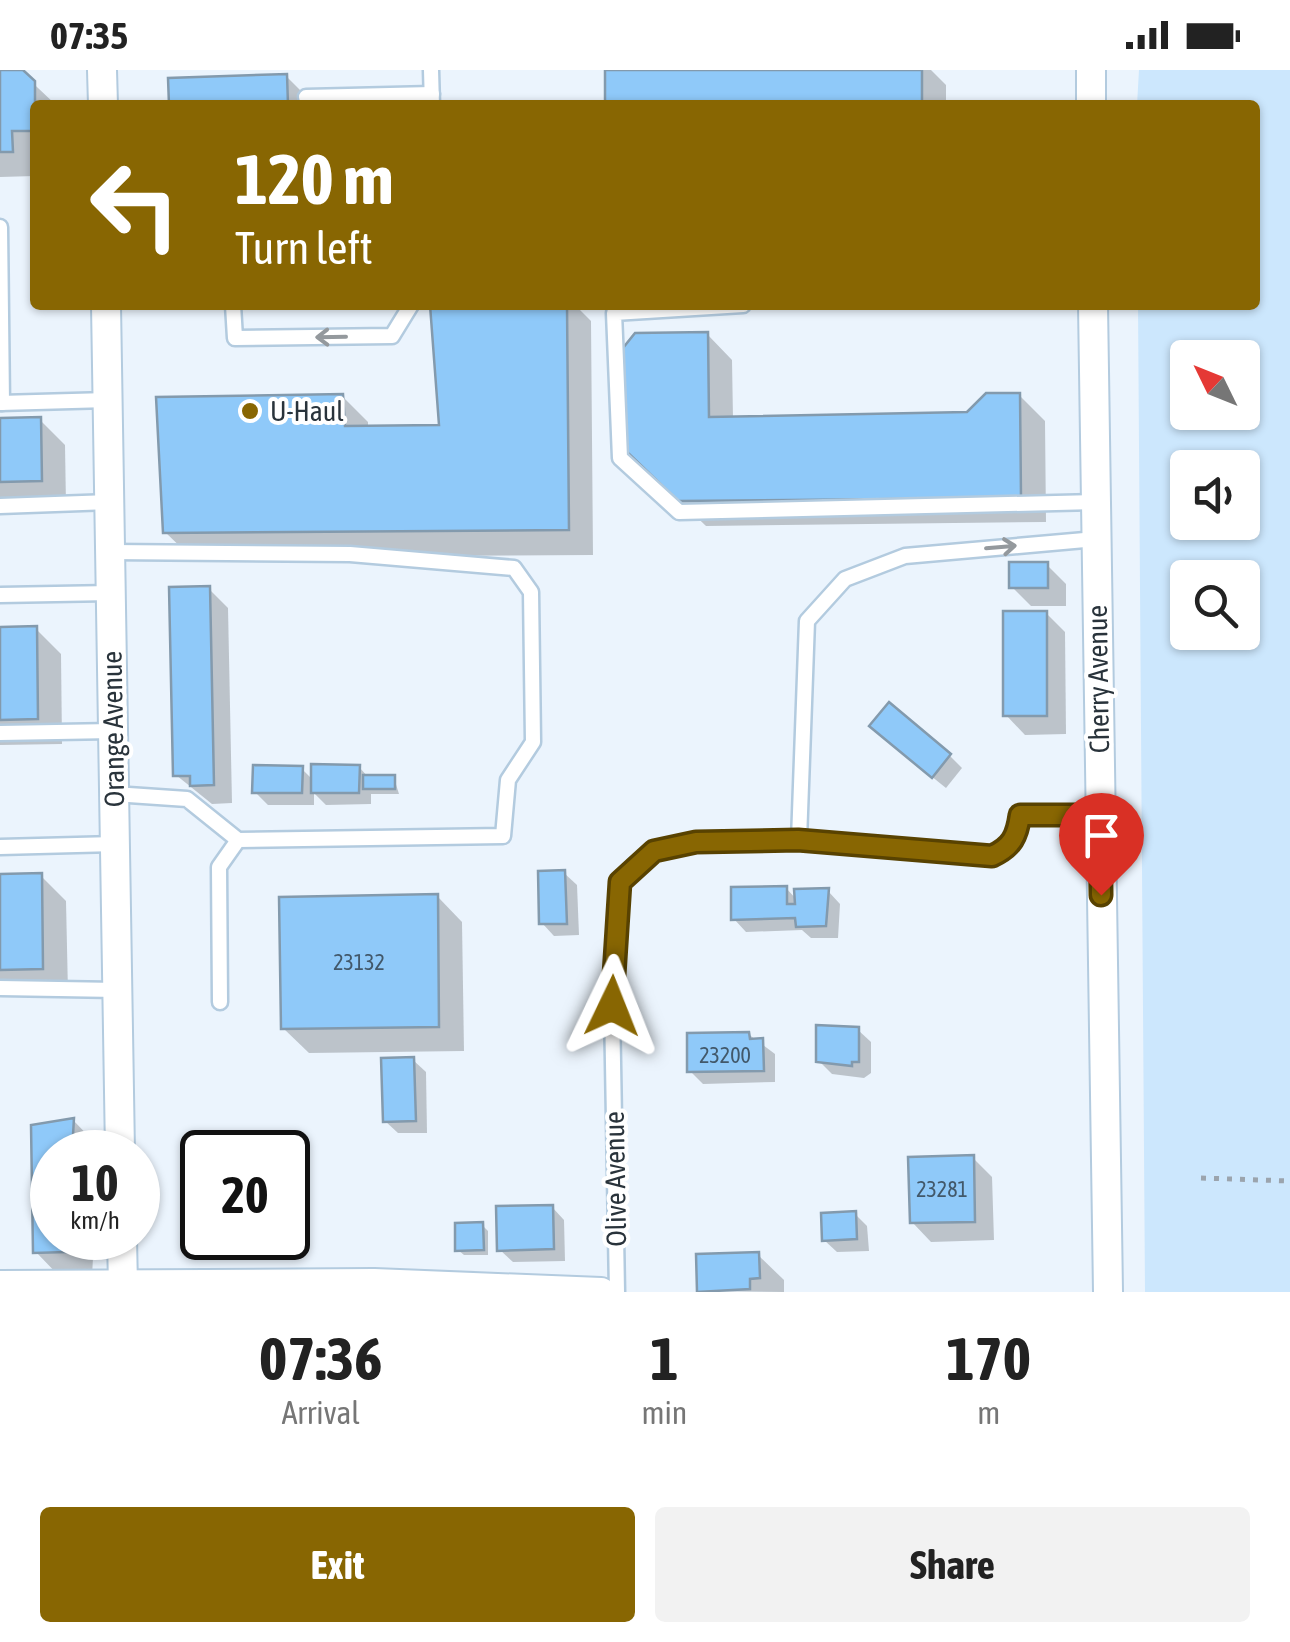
<!DOCTYPE html>
<style>
:root{--surface:#fff;--page:#f2f2f2;--text:#222;--muted:#767676;--accent:#886602}
body{margin:0;font-family:"Asap Condensed",sans-serif;background:var(--page);color:var(--text);height:100vh;display:flex;flex-direction:column;font-size:38px;white-space:nowrap}
*{box-sizing:border-box;margin:0}
p{font-size:32px;color:var(--muted)}
.icon{flex:none;width:55px;height:55px;fill:none;stroke:currentColor;stroke-width:2;stroke-linecap:round;stroke-linejoin:round}
.map{position:relative;height:1222px;overflow:hidden}
.side{display:flex;flex-direction:column;background:var(--surface);flex:1}
.side>*{flex:none}
.banner{position:absolute;left:30px;top:30px;width:1230px;height:210px;border-radius:10px;box-shadow:0 2px 8px #0004;background:#886602;color:#fff;overflow:hidden}
.needle{width:65px;rotate:313deg}
.buttons{position:absolute;left:1170px;top:270px;display:grid;gap:20px}
.buttons a{display:grid;place-items:center;width:90px;height:90px;border-radius:10px;background:var(--surface);box-shadow:0 2px 8px #0004;font-size:50px}
.speed{position:absolute;left:30px;top:1060px;display:flex;gap:20px;font-size:50px;font-weight:700;text-align:center}
.speed>*{display:grid;place-content:center;width:130px;height:130px;border-radius:50%;background:var(--surface);box-shadow:0 2px 8px #0004;line-height:1}
.speed small{font-size:25px;font-weight:400}
.speed .limit{border:5px solid #111;border-radius:15px;background:#fff;color:#111}
.pin{position:absolute;display:grid;place-items:center;width:85px;height:85px;color:#fff;margin:-102px -42px;border-radius:50% 50% 50% 0;rotate:-45deg;box-shadow:0 0 10px #0007}
.pin .icon{rotate:45deg}
.me{position:absolute;width:110px;margin:-55px;rotate:2deg;stroke-linejoin:round;filter:drop-shadow(0 0 8px #0008)}
.turn{display:flex;align-items:center;gap:35px;height:210px;padding:0 40px;font-size:45px}
.turn .icon{width:130px;height:130px;stroke-width:2.5}
.turn b{display:block;font-size:70px;line-height:85px}
.eta{display:flex;justify-content:space-evenly;align-items:center;height:170px;text-align:center}
.eta b{font-size:60px;font-weight:700;line-height:70px}
.primary-button{display:flex;gap:20px;margin-top:auto;padding:20px 40px}
.primary-button a{flex:1;height:115px;border-radius:10px;background:var(--accent);color:#fff;font-size:40px;font-weight:700;line-height:115px;text-align:center}
.primary-button a+a{background:var(--page);color:var(--text)}
.status{display:flex;justify-content:space-between;align-items:center;height:70px;padding:0 50px;background:var(--surface);direction:ltr}
.status svg{height:28px;fill:currentColor}
.map>svg:first-child{display:block}
.green{fill:#cce7fd;fill-rule:evenodd}
.shadow{fill:#0003}
.building{fill:#8fc9f9;stroke:#839aad;stroke-width:2.5}
.lines{fill:none;stroke-linecap:round;stroke-linejoin:round}
.service-casing{stroke:#b3cbdf;stroke-width:19}
.minor-casing{stroke:#b3cbdf;stroke-width:32}
.path{stroke:#9ba4ad;stroke-width:5;stroke-dasharray:5 8;stroke-linecap:butt}
.service{stroke:#fff;stroke-width:14}
.minor{stroke:#fff;stroke-width:28}
.oneway{stroke:#94999d}
.route-casing{stroke:#584201;stroke-width:25}
.route{stroke:#886602;stroke-width:18}
.poi-dot{fill:#886602;stroke:#fff;stroke-width:4}
.labels{text-anchor:middle;stroke-width:8;stroke-linejoin:round;paint-order:stroke}
.number-label{font-size:22px;fill:#42586a}
.poi-label{font-size:28px;fill:#29333b;stroke:#fff;text-anchor:start}
.street-label{font-size:28px;fill:#29333b;stroke:#fff}
</style>
<div class="status"><b>07:35</b><svg viewBox="0 0 49 12"><path d="M0 12V9h3v3zM5 12V6h3v6zM10 12V3h3v9zM15 12V0h3v12zM26 1h20v11H26zM47 4h2v5h-2z"/></svg></div>
<div class="map">
<svg width="1290" height="1222" viewBox="0 0 1290 1222">
<rect width="100%" height="100%" fill="#ebf4fd"/>
<path class="green" d="M1139 0H1290V1222H1145L1138 235H1255V35H1137ZM1188 288H1242V342H1188ZM1188 398H1242V452H1188ZM1188 508H1242V562H1188Z"/>
<g class="shadow">
<polygon points="0,0 19,0 56,35 35,35 35,106 0,107"/>
<polygon points="607,0 931,0 946,15 946,35 608,35"/>
<polygon points="286,6 306,26 306,35 172,35"/>
<polygon points="432,235 575,235 591,251 593,485 191,487 165,462 342,326 368,352 368,358 442,357"/>
<polygon points="707,264 732,290 733,349 968,345 1019,325 1045,351 1046,452 706,456 654,406"/>
<polygon points="40,350 65,375 66,436 0,437 0,351"/>
<polygon points="1047,495 1066,514 1066,536 1031,536 1012,517"/>
<polygon points="209,519 228,538 232,733 212,734 176,705"/>
<polygon points="1046,543 1065,562 1066,664 1025,665 1006,645"/>
<polygon points="0,559 36,559 61,584 62,674 0,675"/>
<polygon points="885,669 950,686 962,698 946,718"/>
<polygon points="359,697 369,708 394,708 399,724 371,724 371,734 326,735 314,723 314,735 268,735 255,722 301,698 313,710"/>
<polygon points="564,803 577,815 579,865 554,866 542,853"/>
<polygon points="0,806 41,806 66,831 68,923 0,924"/>
<polygon points="786,818 797,830 828,821 840,834 838,868 811,868 802,860 746,862 734,849"/>
<polygon points="437,826 462,852 464,981 309,983 283,958"/>
<polygon points="858,960 871,972 871,1003 864,1008 832,1004 819,991"/>
<polygon points="748,964 775,984 775,1012 703,1014 690,1001"/>
<polygon points="413,990 426,1002 427,1063 398,1063 385,1051"/>
<polygon points="73,1050 98,1076 98,1082 52,1082 52,1168 94,1168 92,1207 61,1208 36,1182 34,1057"/>
<polygon points="973,1088 992,1107 994,1170 931,1172 912,1152"/>
<polygon points="552,1137 564,1150 565,1191 513,1192 500,1180"/>
<polygon points="855,1144 867,1156 869,1181 837,1182 824,1170"/>
<polygon points="482,1155 488,1161 488,1185 464,1185 458,1180"/>
<polygon points="758,1185 784,1210 784,1222 700,1221"/>
</g>
<g class="building">
<polygon points="0,0 23,0 35,11 35,61 12,61 13,82 0,82"/>
<rect x="605" y="0" width="317" height="35"/>
<polygon points="287,4 288,35 169,35 168,8"/>
<polygon points="430,235 567,235 569,460 163,463 156,327 343,324 345,356 439,355"/>
<polygon points="708,262 709,347 967,342 986,323 1020,323 1021,428 678,431 625,380 623,278 635,263"/>
<polygon points="41,347 42,411 0,412 0,348"/>
<rect x="1009" y="492" width="39" height="26"/>
<polygon points="210,516 214,715 190,716 190,706 173,706 169,517"/>
<rect x="1003" y="541" width="44" height="105"/>
<polygon points="37,556 38,649 0,650 0,557"/>
<polygon points="889,632 951,684 932,708 869,656"/>
<polygon points="311,694 360,695 359,723 311,723"/>
<polygon points="253,695 303,696 302,723 252,723"/>
<rect x="363" y="705" width="32" height="14"/>
<polygon points="565,800 567,854 539,854 538,801"/>
<polygon points="42,803 43,899 0,900 0,804"/>
<polygon points="787,816 787,834 795,834 794,819 829,818 826,856 796,857 795,848 731,850 731,817"/>
<polygon points="438,824 439,957 281,959 279,827"/>
<polygon points="816,955 859,957 859,992 852,992 852,996 816,992"/>
<polygon points="749,962 750,969 763,968 764,1001 687,1002 687,963"/>
<polygon points="414,987 416,1051 383,1052 381,988"/>
<polygon points="74,1048 72,1082 52,1082 52,1168 68,1168 67,1182 33,1183 31,1055"/>
<polygon points="256,1080 202,1082 202,1121 198,1116 197,1081"/>
<polygon points="974,1085 975,1152 910,1153 908,1087"/>
<polygon points="553,1135 554,1179 497,1181 496,1136"/>
<polygon points="856,1141 857,1169 822,1171 821,1143"/>
<polygon points="483,1152 484,1180 455,1181 455,1153"/>
<polygon points="759,1182 760,1208 750,1209 750,1219 697,1222 696,1184"/>
</g>
<g class="lines">
<g class="service-casing">
<g id="service">
<polyline points="431,0 432,35"/>
<polyline points="306,27 432,24"/>
<polyline points="0,157 2,333"/>
<polyline points="233,235 235,268 392,266 411,235"/>
<polyline points="743,235 614,243 620,388 679,442 1096,432"/>
<polyline points="0,333 108,330"/>
<polyline points="0,436 110,432"/>
<polyline points="110,482 350,484 514,498 531,522 533,672 508,710 503,766 238,770 187,729 114,724"/>
<polyline points="0,525 111,523"/>
<polyline points="0,663 113,661"/>
<polyline points="799,770 807,551 845,509 905,486 1096,469"/>
<polyline points="0,777 115,774"/>
<polyline points="0,918 117,920"/>
<polyline points="220,932 219,797 238,770"/>
<path d="M617 1222 612 936 620 812 634 795 654 781 696 772 799 770 991 786C1011 777 1017 766 1021 745H1100"/>
</g>
</g>
<g class="minor-casing">
<g id="minor">
<polyline points="102,0 103,35"/>
<polyline points="1091,0 1091,35"/>
<polyline points="106,235 120,1082"/>
<polyline points="1093,235 1108,1222"/>
<polyline points="122,1168 123,1216"/>
<polyline points="0,1215 374,1213 601,1222"/>
</g>
</g>
<polyline class="path" points="1201,1108 1290,1111"/>
<use href="#service" class="service"/>
<use href="#minor" class="minor"/>
</g>
<defs><path id="oneway-shaft" d="M-6 0H5M1.5-3L5.5 0L1.5 3" fill="none" stroke-width="1.6" stroke-linecap="round" stroke-linejoin="round" transform="scale(2.5)"/></defs>
<g class="oneway">
<use href="#oneway-shaft" transform="translate(331 267) rotate(179)"/>
<use href="#oneway-shaft" transform="translate(1001 477) rotate(-5)"/>
</g>
<g class="lines">
<g class="route-casing">
<path id="route" d="M612 936 620 812 654 781 696 772 798 770 992 786C1012 777 1017 766 1020 745H1100L1101 825"/>
</g>
<use href="#route" class="route"/>
</g>
<circle class="poi-dot" cx="250" cy="341" r="10"/>
<g class="labels">
<g class="number-label">
<text x="359" y="900">23132</text>
<text x="725" y="993">23200</text>
<text x="942" y="1127">23281</text>
</g>
<g class="poi-label">
<text x="270" y="351">U-Haul</text>
</g>
<g class="street-label">
<text transform="translate(1098 609) rotate(-91)" y="10">Cherry Avenue</text>
<text transform="translate(113 659) rotate(-91)" y="10">Orange Avenue</text>
<text transform="translate(615 1109) rotate(-91)" y="10">Olive Avenue</text>
</g>
</g>
</svg>
<div class="buttons">
<a><svg class="needle" viewBox="-14 -14 28 28"><path d="M0-13l5 13h-10z" fill="#e53935"/><path d="M0 13l5-13h-10z" fill="#767676"/></svg></a>
<a><svg class="icon" aria-label="sound" viewBox="0 0 24 24"><path d="M4 9h4l5-4v14l-5-4H4zM17 9q2 3 0 6"/></svg></a>
<a><svg class="icon" aria-label="search" viewBox="0 0 24 24"><circle cx="10" cy="10" r="6"/><path d="M15 15l6 6"/></svg></a>
</div>
<div class="speed"><div>10<small>km/h</small></div><div class="limit">20</div></div>
<div class="pin" style="left:1101px;top:825px;background:#d93025"><svg class="icon" aria-label="arrive" viewBox="0 0 24 24"><path d="M6 21V4h12l-3 4 3 4H6"/></svg></div>
<svg class="me" style="left:612px;top:936px" viewBox="-20 -20 40 40"><path d="M0-17L14 15 0 8-14 15z" fill="#886602" stroke="#fff" stroke-width="4"/></svg>
<div class="banner">
<div class="turn"><svg class="icon" aria-label="left" viewBox="0 0 24 24"><path d="M17 20v-9H6M10 6l-5 5 5 5"/></svg><div><b>120 m</b>Turn left</div></div>
</div>
</div>
<section class="side">
<div class="eta">
<div><b>07:36</b><p>Arrival</p></div>
<div><b>1</b><p>min</p></div>
<div><b>170</b><p>m</p></div>
</div>
<div class="primary-button"><a>Exit</a><a>Share</a></div>
</section>
